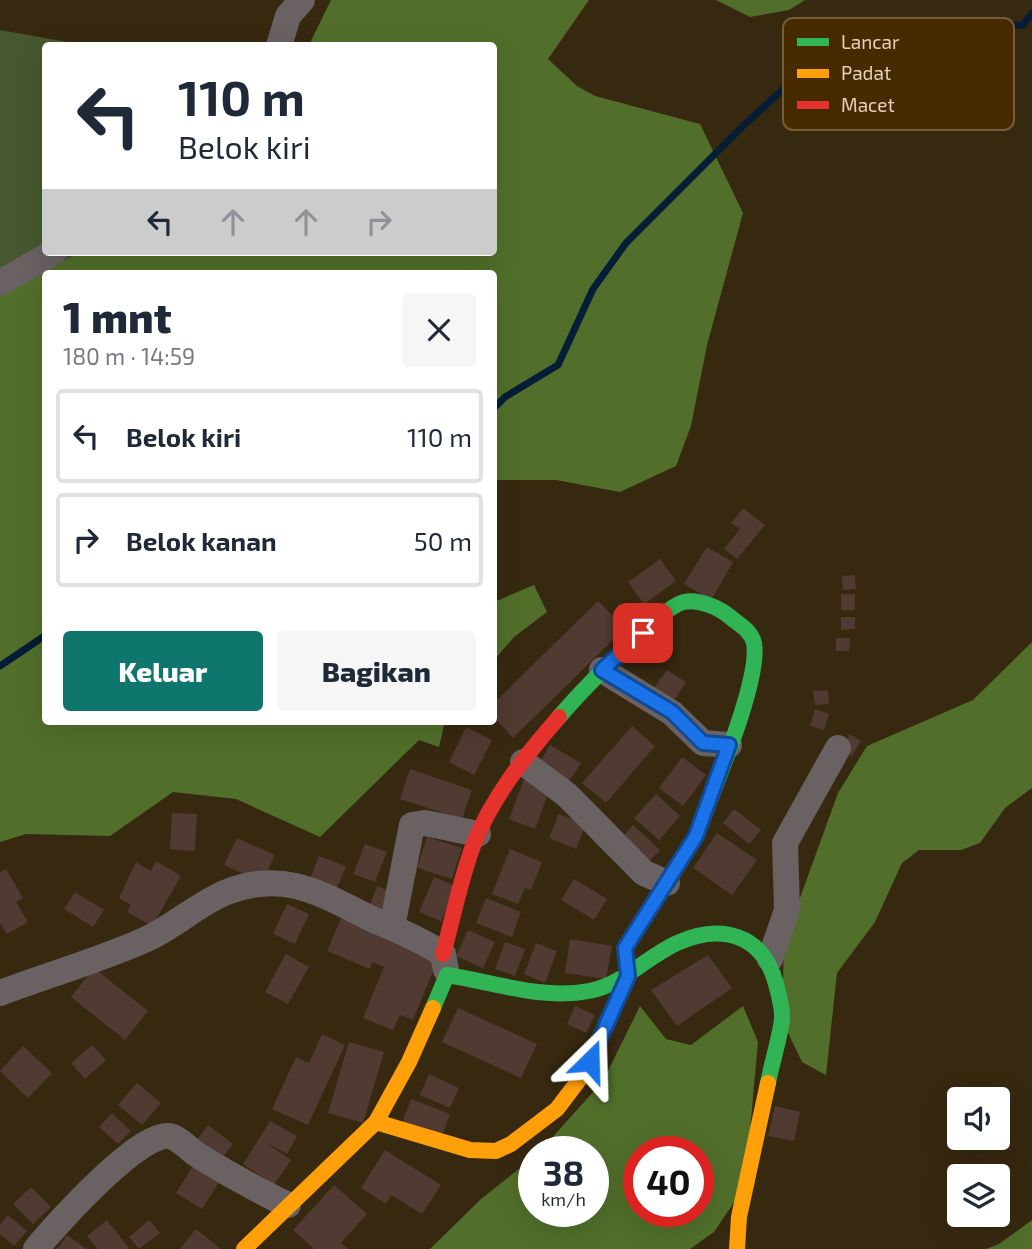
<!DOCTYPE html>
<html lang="id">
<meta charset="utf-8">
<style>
:root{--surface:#fff;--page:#f6f6f7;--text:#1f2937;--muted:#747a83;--line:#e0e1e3;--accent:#0f766e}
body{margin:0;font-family:"Exo 2",sans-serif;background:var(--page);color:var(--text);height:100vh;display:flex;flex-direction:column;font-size:26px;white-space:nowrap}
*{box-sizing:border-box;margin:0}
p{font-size:23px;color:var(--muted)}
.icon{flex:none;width:38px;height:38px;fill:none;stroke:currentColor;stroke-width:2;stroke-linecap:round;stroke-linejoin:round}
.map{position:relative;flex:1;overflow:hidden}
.details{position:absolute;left:42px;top:270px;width:455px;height:455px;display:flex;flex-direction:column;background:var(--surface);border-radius:7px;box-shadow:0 7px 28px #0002}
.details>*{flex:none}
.guide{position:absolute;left:42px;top:42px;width:455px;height:214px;border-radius:7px;box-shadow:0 7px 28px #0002;background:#fff;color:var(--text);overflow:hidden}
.controls{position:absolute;left:947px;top:1087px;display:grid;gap:14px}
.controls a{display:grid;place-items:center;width:63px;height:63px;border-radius:7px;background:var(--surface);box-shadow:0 7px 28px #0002;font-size:35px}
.speed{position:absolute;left:518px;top:1136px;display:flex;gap:14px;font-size:35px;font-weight:700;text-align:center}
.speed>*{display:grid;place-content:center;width:91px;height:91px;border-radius:50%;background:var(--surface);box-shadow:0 7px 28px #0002;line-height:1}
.speed small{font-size:18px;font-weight:400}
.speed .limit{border:10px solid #d22;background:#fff;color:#111}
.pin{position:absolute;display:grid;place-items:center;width:60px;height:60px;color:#fff;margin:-30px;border-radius:14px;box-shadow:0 4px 10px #0006}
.me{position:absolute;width:77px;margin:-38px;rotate:22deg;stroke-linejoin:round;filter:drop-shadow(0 0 5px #0008)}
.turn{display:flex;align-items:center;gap:24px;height:147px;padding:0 21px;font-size:32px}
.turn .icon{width:91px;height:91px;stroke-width:2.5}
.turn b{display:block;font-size:49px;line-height:60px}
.lanes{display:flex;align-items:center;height:66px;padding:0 21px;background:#0003;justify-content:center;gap:35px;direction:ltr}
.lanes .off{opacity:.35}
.round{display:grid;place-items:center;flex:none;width:74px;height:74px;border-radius:7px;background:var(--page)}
.head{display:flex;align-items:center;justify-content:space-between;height:119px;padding:0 21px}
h1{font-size:42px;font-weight:800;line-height:52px}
.primary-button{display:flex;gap:14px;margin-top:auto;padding:14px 21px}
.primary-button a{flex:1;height:80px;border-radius:7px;background:var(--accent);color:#fff;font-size:28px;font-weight:800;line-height:80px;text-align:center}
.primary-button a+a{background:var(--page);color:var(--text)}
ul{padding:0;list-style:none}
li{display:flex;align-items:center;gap:21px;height:94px;margin:0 14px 10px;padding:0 7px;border:4px solid var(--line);border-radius:7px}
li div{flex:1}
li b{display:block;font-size:26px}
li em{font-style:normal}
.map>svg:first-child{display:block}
.green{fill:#475830}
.forest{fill:#516f2b;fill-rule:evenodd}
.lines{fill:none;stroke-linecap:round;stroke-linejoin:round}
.stream{stroke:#051d36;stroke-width:7}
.building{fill:#503a32}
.street{stroke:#696162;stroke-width:26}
.fast{stroke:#30b455;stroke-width:16}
.slow{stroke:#ff9f0a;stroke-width:16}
.jam{stroke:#e5322d;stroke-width:16}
.route-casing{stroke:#114b97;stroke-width:18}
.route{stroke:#1a73e8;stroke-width:12}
.key{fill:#472b00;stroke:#765d38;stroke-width:2}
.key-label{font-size:19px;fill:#e3d1bc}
</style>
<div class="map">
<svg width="1032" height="1249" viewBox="0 0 1032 1249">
<rect width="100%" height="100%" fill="#372810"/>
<polygon class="green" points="0,30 84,45 46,46 46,252 80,252 0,296"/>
<g class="forest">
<polygon points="331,0 589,0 548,59 577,86 595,96 700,124 743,213 707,345 691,426 676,466 620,492 556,480 494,480 494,273 46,273 46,721 445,721 439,747 419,740 320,837 236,799 173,792 110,836 26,834 0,842 0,296 80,252 494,252 494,46 309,45"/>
<polygon points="716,0 805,0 789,10 750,17"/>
<polygon points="534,585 547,612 514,637 494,660 494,602"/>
<polygon points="1032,642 1032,788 1005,808 980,843 961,850 919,850 902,863 875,922 837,973 826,1075 802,1062 782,1020 784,942 838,793 867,746 973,700"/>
<path d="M640 1006 666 1039 691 1045 743 1006 758 1042 745 1186 714 1232 690 1249H430L481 1199 534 1157V1211H593V1152L540 1151 603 1081ZM639 1152H698V1211H639Z"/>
<polygon points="1032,1220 1032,1249 986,1249 999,1244"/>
</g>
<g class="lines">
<g class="stream">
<polyline points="494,408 505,397 558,365 593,289 626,243 743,126 806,68 842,25 954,29 1023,25 1032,13"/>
<polyline points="0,666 46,635"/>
</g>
</g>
<g class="building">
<polygon points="743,508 765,525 737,559 724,549 740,529 731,523"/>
<polygon points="707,547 733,562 711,600 684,584"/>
<polygon points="660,559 676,581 644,604 628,582"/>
<polygon points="855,575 856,589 843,590 842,576"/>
<rect x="841" y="594" width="14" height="16"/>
<polygon points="598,601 625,628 513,738 494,717 494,703"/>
<polygon points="841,617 855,617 855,629 841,630"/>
<polygon points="836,638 850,638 849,651 836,651"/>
<polygon points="667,670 686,682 671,705 651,692"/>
<polygon points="828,690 829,704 815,705 813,691"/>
<polygon points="815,709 829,714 824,730 810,726"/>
<polygon points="632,726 655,746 606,803 582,783"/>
<polygon points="466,727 492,740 474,775 449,762"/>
<polygon points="850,734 861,741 852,756 841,749"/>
<polygon points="550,745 581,763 567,785 537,767"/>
<polygon points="682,757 706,775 683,806 659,788"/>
<polygon points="410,769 472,790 462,819 400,799"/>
<polygon points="524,779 550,789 535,829 509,819"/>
<polygon points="656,794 680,816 659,840 634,818"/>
<polygon points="734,809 761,830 749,844 723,823"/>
<polygon points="172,813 197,814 195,851 170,849"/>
<polygon points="559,814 586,824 576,849 549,838"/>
<polygon points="633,825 660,850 644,866 618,842"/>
<polygon points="717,833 757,860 732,895 693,868"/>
<polygon points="427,837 462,848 452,879 417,868"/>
<polygon points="237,838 275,855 262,882 224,865"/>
<polygon points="365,844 387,852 375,882 353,874"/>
<polygon points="510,849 542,862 531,890 525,888 518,904 492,894"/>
<polygon points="319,856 346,866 336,891 309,881"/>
<polygon points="156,861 181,876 152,926 127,912 131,905 119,898 136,862 151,871"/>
<polygon points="6,869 23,898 16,902 28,922 7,934 0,923 0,872"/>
<polygon points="434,877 456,886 441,921 419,912"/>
<polygon points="574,879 607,899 594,920 561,900"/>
<polygon points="377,886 394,893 385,914 369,907"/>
<polygon points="75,892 104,910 93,927 64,909"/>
<polygon points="486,898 521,912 512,937 476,923"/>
<polygon points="287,904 309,914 295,944 273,934"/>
<polygon points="341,918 439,957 413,1020 400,1015 393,1030 363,1018 384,967 372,962 370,969 327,951"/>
<polygon points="468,930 495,942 483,968 456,956"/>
<polygon points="570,939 612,946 606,979 565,973"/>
<polygon points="505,942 525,949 515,976 495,969"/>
<polygon points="536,943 557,951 545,983 524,974"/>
<polygon points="286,954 309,967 288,1004 265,992"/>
<polygon points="708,955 732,988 677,1026 651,990"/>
<polygon points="94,968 148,1011 125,1040 71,997"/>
<polygon points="575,1006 595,1015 586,1033 567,1024"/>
<polygon points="458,1008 537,1044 521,1078 442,1042"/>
<polygon points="322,1034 345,1045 308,1125 272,1109 296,1057 309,1063"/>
<polygon points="349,1042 384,1052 363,1123 328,1113"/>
<polygon points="92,1045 106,1060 85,1079 71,1063"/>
<polygon points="23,1046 52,1073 28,1098 0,1071"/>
<polygon points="429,1074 459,1088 450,1108 420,1095"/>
<polygon points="137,1083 161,1103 142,1125 118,1105"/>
<polygon points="411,1099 450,1114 441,1138 402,1123"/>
<polygon points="775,1106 800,1112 794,1141 768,1136"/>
<polygon points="112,1113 131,1131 118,1144 99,1127"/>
<polygon points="270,1121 297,1136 287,1154 263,1141 291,1160 274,1185 243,1164"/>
<polygon points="208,1125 233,1144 221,1160 196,1141"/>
<polygon points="385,1150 441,1185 422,1214 391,1195 386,1204 361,1188"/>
<polygon points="197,1160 223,1176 202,1209 176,1193"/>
<polygon points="334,1185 367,1214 341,1243 348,1249 314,1249 293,1230"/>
<polygon points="31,1187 51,1207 33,1224 13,1204"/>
<polygon points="8,1215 27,1231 14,1246 0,1234 0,1224"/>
<polygon points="107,1220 129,1248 128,1249 98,1249 87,1236"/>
<polygon points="149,1220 160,1233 139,1249 129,1237"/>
<polygon points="196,1229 221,1249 180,1249"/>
<polygon points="67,1235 87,1249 57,1249"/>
</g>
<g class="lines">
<g class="street">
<polyline points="279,46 288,16 302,0"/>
<polyline points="0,283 54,252"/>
<polyline points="602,670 672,713 703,743 729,745"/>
<polyline points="523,762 567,795 644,873 667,883"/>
<polyline points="392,927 412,825 425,823 478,834"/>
<polyline points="770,959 787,910 785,843 838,748"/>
<path d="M0 993C50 974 101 960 149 938 176 925 199 903 227 892 285 869 323 895 372 919 397 930 420 939 443 954L446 970"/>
<path d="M36 1249C54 1227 145 1124 173 1137 182 1141 191 1151 199 1156 228 1174 257 1190 288 1205"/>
</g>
<g class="fast">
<path d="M559 717C577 696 662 606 684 602 698 599 718 607 729 616 738 624 751 630 754 643 761 681 711 795 696 836L686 852"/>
<path d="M433 1008 447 975C493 982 542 1000 589 991 623 985 646 957 677 943 721 923 763 934 776 984 779 995 783 1009 782 1020 779 1041 772 1062 768 1083"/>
</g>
<g class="slow">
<polyline points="376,1122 470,1150 496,1151 511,1144 557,1109 582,1076 628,976 625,949 686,852"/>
<polyline points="244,1249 376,1122 409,1062 433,1008"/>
<polyline points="737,1249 739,1217 768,1083"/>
</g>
<path class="jam" d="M443 954C453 918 460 881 473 846 491 798 526 755 559 717"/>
</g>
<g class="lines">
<g class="route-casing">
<polyline id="route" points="590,1061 628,976 625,948 696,836 729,745 703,743 672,712 602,670 643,633"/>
</g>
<use href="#route" class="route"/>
</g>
<rect x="783" y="18" width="231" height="112" rx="10" class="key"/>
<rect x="797" y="38" width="32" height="8" fill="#30b455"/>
<rect x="797" y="69" width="32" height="9" fill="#ff9f0a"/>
<rect x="797" y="101" width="32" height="8" fill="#e5322d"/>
<g class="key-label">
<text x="841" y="49">Lancar</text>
<text x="841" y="80">Padat</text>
<text x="841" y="112">Macet</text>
</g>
</svg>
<div class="controls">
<a><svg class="icon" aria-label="sound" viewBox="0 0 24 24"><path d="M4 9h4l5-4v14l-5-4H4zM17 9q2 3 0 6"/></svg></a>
<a><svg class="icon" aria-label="layers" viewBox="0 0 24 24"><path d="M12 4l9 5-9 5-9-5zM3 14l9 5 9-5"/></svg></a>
</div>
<div class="speed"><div>38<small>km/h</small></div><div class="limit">40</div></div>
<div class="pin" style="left:643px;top:633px;background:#d93025"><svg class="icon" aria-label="arrive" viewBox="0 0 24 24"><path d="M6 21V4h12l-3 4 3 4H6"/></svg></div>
<svg class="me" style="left:590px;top:1061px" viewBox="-20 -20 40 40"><path d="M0-17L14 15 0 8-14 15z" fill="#1a73e8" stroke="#fff" stroke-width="4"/></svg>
<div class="guide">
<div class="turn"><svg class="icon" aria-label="left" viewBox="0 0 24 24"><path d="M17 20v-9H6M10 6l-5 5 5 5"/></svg><div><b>110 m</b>Belok kiri</div></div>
<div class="lanes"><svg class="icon" aria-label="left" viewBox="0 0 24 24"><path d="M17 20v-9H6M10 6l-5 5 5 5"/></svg><svg class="icon off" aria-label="ahead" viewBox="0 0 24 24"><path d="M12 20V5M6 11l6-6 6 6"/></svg><svg class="icon off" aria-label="ahead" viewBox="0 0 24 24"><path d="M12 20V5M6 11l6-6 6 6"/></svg><svg class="icon off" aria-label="right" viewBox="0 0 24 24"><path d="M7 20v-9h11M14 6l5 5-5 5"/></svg></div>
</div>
<section class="details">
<div class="head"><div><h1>1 mnt</h1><p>180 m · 14:59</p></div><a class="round"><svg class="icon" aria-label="close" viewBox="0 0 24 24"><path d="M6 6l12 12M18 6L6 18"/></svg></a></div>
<ul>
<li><svg class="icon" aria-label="left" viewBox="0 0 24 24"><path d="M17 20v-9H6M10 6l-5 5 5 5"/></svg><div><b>Belok kiri</b></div><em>110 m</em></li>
<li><svg class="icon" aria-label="right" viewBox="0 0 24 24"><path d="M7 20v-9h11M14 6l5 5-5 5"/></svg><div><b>Belok kanan</b></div><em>50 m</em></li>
</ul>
<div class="primary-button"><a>Keluar</a><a>Bagikan</a></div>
</section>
</div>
